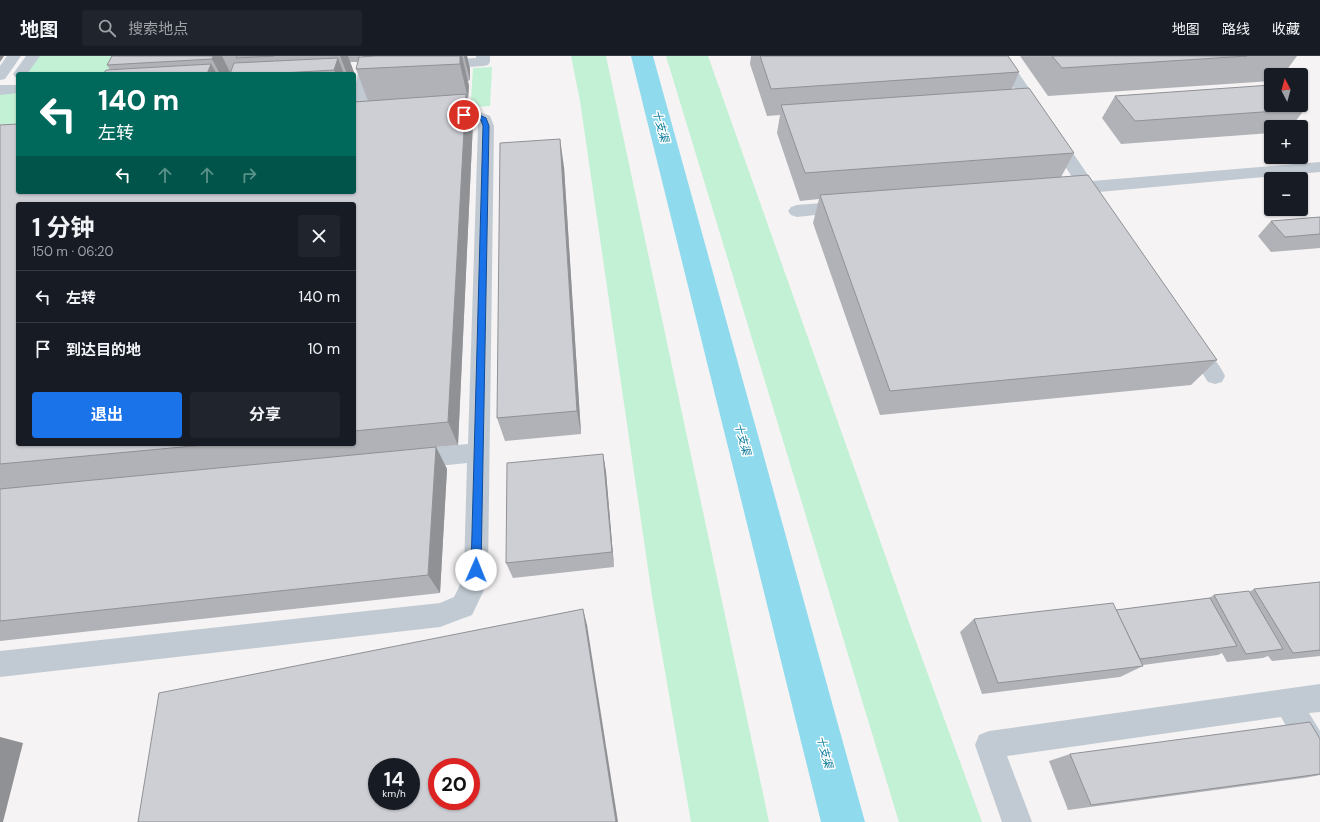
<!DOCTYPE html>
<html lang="zh">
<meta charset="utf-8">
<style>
:root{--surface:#171b24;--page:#20242c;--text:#f1f3f6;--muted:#9ea1a6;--line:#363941;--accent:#1a73e8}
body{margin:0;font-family:"DM Sans","Noto Sans SC",sans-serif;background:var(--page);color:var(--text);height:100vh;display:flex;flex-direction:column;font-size:15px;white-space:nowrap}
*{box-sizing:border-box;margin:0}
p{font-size:13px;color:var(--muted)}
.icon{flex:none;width:22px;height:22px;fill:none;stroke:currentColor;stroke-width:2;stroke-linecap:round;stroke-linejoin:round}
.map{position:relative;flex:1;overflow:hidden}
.sheet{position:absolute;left:16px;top:146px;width:340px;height:244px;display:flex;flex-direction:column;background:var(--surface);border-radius:4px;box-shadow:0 1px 3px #0004}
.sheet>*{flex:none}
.guide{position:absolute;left:16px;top:16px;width:340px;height:122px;border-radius:4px;box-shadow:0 1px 3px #0004;background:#00695c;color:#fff;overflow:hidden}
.needle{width:26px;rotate:354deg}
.buttons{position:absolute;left:1264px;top:12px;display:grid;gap:8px}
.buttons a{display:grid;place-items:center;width:44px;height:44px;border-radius:4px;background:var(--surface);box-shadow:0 1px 3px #0004;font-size:20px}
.speed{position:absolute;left:368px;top:702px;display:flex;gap:8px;font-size:20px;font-weight:700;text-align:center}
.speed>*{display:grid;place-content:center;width:52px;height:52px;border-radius:50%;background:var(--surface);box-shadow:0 1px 3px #0004;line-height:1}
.speed small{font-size:10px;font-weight:400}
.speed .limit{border:6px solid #d22;background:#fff;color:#111}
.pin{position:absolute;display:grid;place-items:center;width:34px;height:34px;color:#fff;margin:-17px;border:2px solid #fff;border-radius:50%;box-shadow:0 1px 4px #0007}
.me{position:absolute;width:44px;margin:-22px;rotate:1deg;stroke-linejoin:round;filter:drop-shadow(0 0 3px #0008)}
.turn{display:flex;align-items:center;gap:14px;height:84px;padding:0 16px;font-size:18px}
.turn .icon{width:52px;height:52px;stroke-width:2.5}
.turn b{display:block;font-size:28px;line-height:34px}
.lanes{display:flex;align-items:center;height:38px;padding:0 16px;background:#0003;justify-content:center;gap:20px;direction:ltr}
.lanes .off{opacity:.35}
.round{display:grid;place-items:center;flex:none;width:42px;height:42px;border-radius:4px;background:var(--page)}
.overview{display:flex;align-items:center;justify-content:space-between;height:68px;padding:0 16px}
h1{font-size:24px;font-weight:700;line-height:30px}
.action{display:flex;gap:8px;margin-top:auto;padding:8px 16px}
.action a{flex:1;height:46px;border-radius:4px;background:var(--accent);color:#fff;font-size:16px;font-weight:700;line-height:46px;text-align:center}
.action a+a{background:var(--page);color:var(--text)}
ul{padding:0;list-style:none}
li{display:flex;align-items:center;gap:12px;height:52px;padding:0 16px;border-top:1px solid var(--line)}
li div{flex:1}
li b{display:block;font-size:15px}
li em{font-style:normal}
header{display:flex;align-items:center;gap:24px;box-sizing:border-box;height:56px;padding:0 20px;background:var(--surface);border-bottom:1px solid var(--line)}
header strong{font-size:19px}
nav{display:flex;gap:22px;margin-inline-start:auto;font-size:14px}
.search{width:280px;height:36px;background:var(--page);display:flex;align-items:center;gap:10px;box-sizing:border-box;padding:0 14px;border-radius:4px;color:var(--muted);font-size:15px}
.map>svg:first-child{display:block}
.green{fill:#c3f1d5}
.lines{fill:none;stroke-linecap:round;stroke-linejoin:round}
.canal{fill:#90daee;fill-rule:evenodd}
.minor{fill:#c1cad2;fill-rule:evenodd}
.wall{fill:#b0b2b7;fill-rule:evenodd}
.shaded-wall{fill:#909195}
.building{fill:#cdcfd5;stroke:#909195;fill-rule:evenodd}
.route{fill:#1a73e8;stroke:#114b97}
.labels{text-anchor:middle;stroke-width:3;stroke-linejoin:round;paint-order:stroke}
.water-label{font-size:11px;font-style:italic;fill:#0c7c9b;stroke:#fff}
</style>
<header>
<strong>地图</strong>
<div class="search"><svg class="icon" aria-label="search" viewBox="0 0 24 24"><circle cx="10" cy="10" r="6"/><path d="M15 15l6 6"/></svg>搜索地点</div>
<nav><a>地图</a><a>路线</a><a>收藏</a></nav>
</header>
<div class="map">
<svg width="1320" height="766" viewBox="0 0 1320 766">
<rect width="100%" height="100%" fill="#f5f3f3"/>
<g class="green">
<polygon points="39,0 137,0 124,18 26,18"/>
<polygon points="571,0 606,0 769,766 691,766 652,540 580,45"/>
<polygon points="666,0 708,0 911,572 982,766 899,766"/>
<polygon points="492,11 490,50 354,59 354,51 471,44 473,12"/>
<polygon points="18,36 18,80 0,81 0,37"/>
</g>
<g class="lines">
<polygon class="canal" points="631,0 653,0 865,766 821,766"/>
<g class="minor">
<polygon points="7,0 21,0 5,23 0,24 0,10"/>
<polygon points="26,0 40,0 27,18 18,18 18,22 15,21 13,18"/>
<polygon points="362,0 376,0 367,48 364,51 359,53 354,51 354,36"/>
<polygon points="476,0 490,0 490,6 488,9 483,10 440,13 435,12 433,9 435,6 440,5 476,2"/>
<polygon points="993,0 1007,0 1092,125 1320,106 1320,116 1099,136 1103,141 1100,145 1094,147 1088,145 1083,137 1066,139 1060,137 1058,133 1060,129 1076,127"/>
<polygon points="0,29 18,29 18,37 0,39"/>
<path d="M473 53 490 60 494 70 488 514 484 534 472 559 440 571 0 621V595L440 547 454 541 459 531 464 514 467 407 410 413 402 410 399 403 402 396 410 393 468 388 478 70 477 66C464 60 449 67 436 63L433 60 436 57Z"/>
<polygon points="846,145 852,147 855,151 852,155 797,161 791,159 788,155 791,151 797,149"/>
<polygon points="1193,279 1200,282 1222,314 1225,320 1222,326 1215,328 1208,326 1186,292 1183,287 1186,282"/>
<polygon points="1320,628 1320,656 1309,657 1320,675 1320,716 1310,712 1281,661 1007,700 1032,766 1002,766 975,689 979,679 989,675"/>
</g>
</g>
<g class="wall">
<path d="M112 0H360V1H363L362 0H467L470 13V24L468 25 469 30 468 43H467L473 66 458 389 436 391 447 413 440 537 0 585V69L368 45 356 13 358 6H350L355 19 354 18H103L110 14 107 9ZM354 148V388H18Z"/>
<polygon points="751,0 1008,0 1019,16 1012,33 1074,97 1061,121 1217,304 1191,329 880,359 813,167 819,143 800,145 777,77 780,59 767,60 750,8"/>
<polygon points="1020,0 1297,0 1283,19 1271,19 1271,25 1048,40"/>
<polygon points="1115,40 1305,53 1291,71 1271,71 1271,77 1121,88 1102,62"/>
<polygon points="564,111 581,378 505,385 497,362"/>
<polygon points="1320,161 1320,192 1271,196 1258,180 1271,165"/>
<polygon points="603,398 606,416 614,511 513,522 506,507"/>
<polygon points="1320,526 1320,600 1272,605 1268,600 1263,602 1227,606 1222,597 1218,599 1143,609 1143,610 1120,621 982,638 960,576 974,563 1116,554 1209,542 1214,539 1249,536 1254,533"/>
<polygon points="1320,683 1320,719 1304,722 1068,754 1049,705 1070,698"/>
</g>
<g class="shaded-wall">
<polygon points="0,0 4,0 0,6"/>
<polygon points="213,0 222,0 231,18 220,18 212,3"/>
<polygon points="340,0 348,0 355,19 354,22 354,18 347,18"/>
<polygon points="460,0 462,0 469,30 468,43 460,8"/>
<polygon points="464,0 467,0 470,13 470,24"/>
<polygon points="338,2 344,18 336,18 334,14"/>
<polygon points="211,8 217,18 207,18"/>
<polygon points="466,38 473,66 458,389 448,366"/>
<polygon points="560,83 564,111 581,378 577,355"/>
<polygon points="436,391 447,413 440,537 428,519"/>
<polygon points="603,398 606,416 614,511 612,496"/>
<polygon points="583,553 587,569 618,766 616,766"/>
<polygon points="0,681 23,687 3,766 0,766"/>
</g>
<g class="building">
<polygon points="112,0 213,0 212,3 107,9"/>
<polygon points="237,0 274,0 236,2"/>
<polygon points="376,0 460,0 460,8 356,13 359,1"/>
<polygon points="760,0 1008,0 1019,16 771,33"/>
<polygon points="1052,0 1247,0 1062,12"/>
<polygon points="338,2 334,14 265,18 230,18 234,7"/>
<polygon points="211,8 207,18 103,18 106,14"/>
<polygon points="1271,29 1271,49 1301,49 1305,53 1135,65 1115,40"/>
<polygon points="1029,32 1074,97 805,117 781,49"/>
<polygon points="466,38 448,366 354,375 354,148 18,148 18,388 214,388 0,408 0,69 18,68 18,136 354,136 354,46"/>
<polygon points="560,83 577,355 497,362 500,87"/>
<polygon points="1088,119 1217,304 890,335 820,139"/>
<polygon points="1320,161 1320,178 1285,181 1271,165"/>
<polygon points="436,391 428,519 0,565 0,433"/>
<polygon points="603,398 612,496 506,507 507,407"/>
<polygon points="1320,526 1320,594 1293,597 1254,533"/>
<polygon points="1249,535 1283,593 1246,598 1214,539"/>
<polygon points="1210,542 1237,590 1140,603 1116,554"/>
<polygon points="1113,547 1143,610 998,627 974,563"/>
<path d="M583 553 616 766H138L159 637ZM377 711H411V745H377ZM437 711H471V745H437Z"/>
<polygon points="1310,666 1320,683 1320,718 1091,749 1070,698"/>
</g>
<polygon class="route" points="473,56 486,62 489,70 481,514 480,517 476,518 472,517 471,514 483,70 481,64 472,60 464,61 461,59 464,57"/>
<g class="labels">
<g class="water-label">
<text transform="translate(661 70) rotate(75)" y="4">十支渠</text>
<text transform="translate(743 383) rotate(75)" y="4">十支渠</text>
<text transform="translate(825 696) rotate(75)" y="4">十支渠</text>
</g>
</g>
</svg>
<div class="buttons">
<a><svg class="needle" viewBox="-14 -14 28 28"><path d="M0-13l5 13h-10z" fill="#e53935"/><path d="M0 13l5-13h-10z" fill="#9ea1a6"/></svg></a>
<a>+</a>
<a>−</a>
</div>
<div class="speed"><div>14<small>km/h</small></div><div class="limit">20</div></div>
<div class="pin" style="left:464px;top:59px;background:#d93025"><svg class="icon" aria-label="arrive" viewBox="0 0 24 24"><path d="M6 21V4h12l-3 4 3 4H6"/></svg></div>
<svg class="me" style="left:476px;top:514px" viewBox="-20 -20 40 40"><circle r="19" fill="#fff"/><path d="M0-13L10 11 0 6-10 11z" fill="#1a73e8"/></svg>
<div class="guide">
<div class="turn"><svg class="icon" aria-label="left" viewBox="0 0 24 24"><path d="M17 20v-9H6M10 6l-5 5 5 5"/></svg><div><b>140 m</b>左转</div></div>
<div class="lanes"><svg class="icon" aria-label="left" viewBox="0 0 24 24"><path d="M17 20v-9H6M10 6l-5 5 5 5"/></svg><svg class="icon off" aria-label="ahead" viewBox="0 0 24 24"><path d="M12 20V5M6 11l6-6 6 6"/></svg><svg class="icon off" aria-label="ahead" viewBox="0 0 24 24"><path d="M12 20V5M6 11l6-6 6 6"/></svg><svg class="icon off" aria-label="right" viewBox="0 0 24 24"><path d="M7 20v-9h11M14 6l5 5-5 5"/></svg></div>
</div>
<section class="sheet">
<div class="overview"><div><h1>1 分钟</h1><p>150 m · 06:20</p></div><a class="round"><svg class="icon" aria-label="close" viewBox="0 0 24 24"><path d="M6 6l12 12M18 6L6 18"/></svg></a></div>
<ul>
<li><svg class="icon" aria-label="left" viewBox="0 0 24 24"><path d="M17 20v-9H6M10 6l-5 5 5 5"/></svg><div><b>左转</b></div><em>140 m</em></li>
<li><svg class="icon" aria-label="arrive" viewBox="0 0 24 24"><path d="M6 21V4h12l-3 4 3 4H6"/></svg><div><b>到达目的地</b></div><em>10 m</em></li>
</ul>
<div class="action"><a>退出</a><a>分享</a></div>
</section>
</div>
